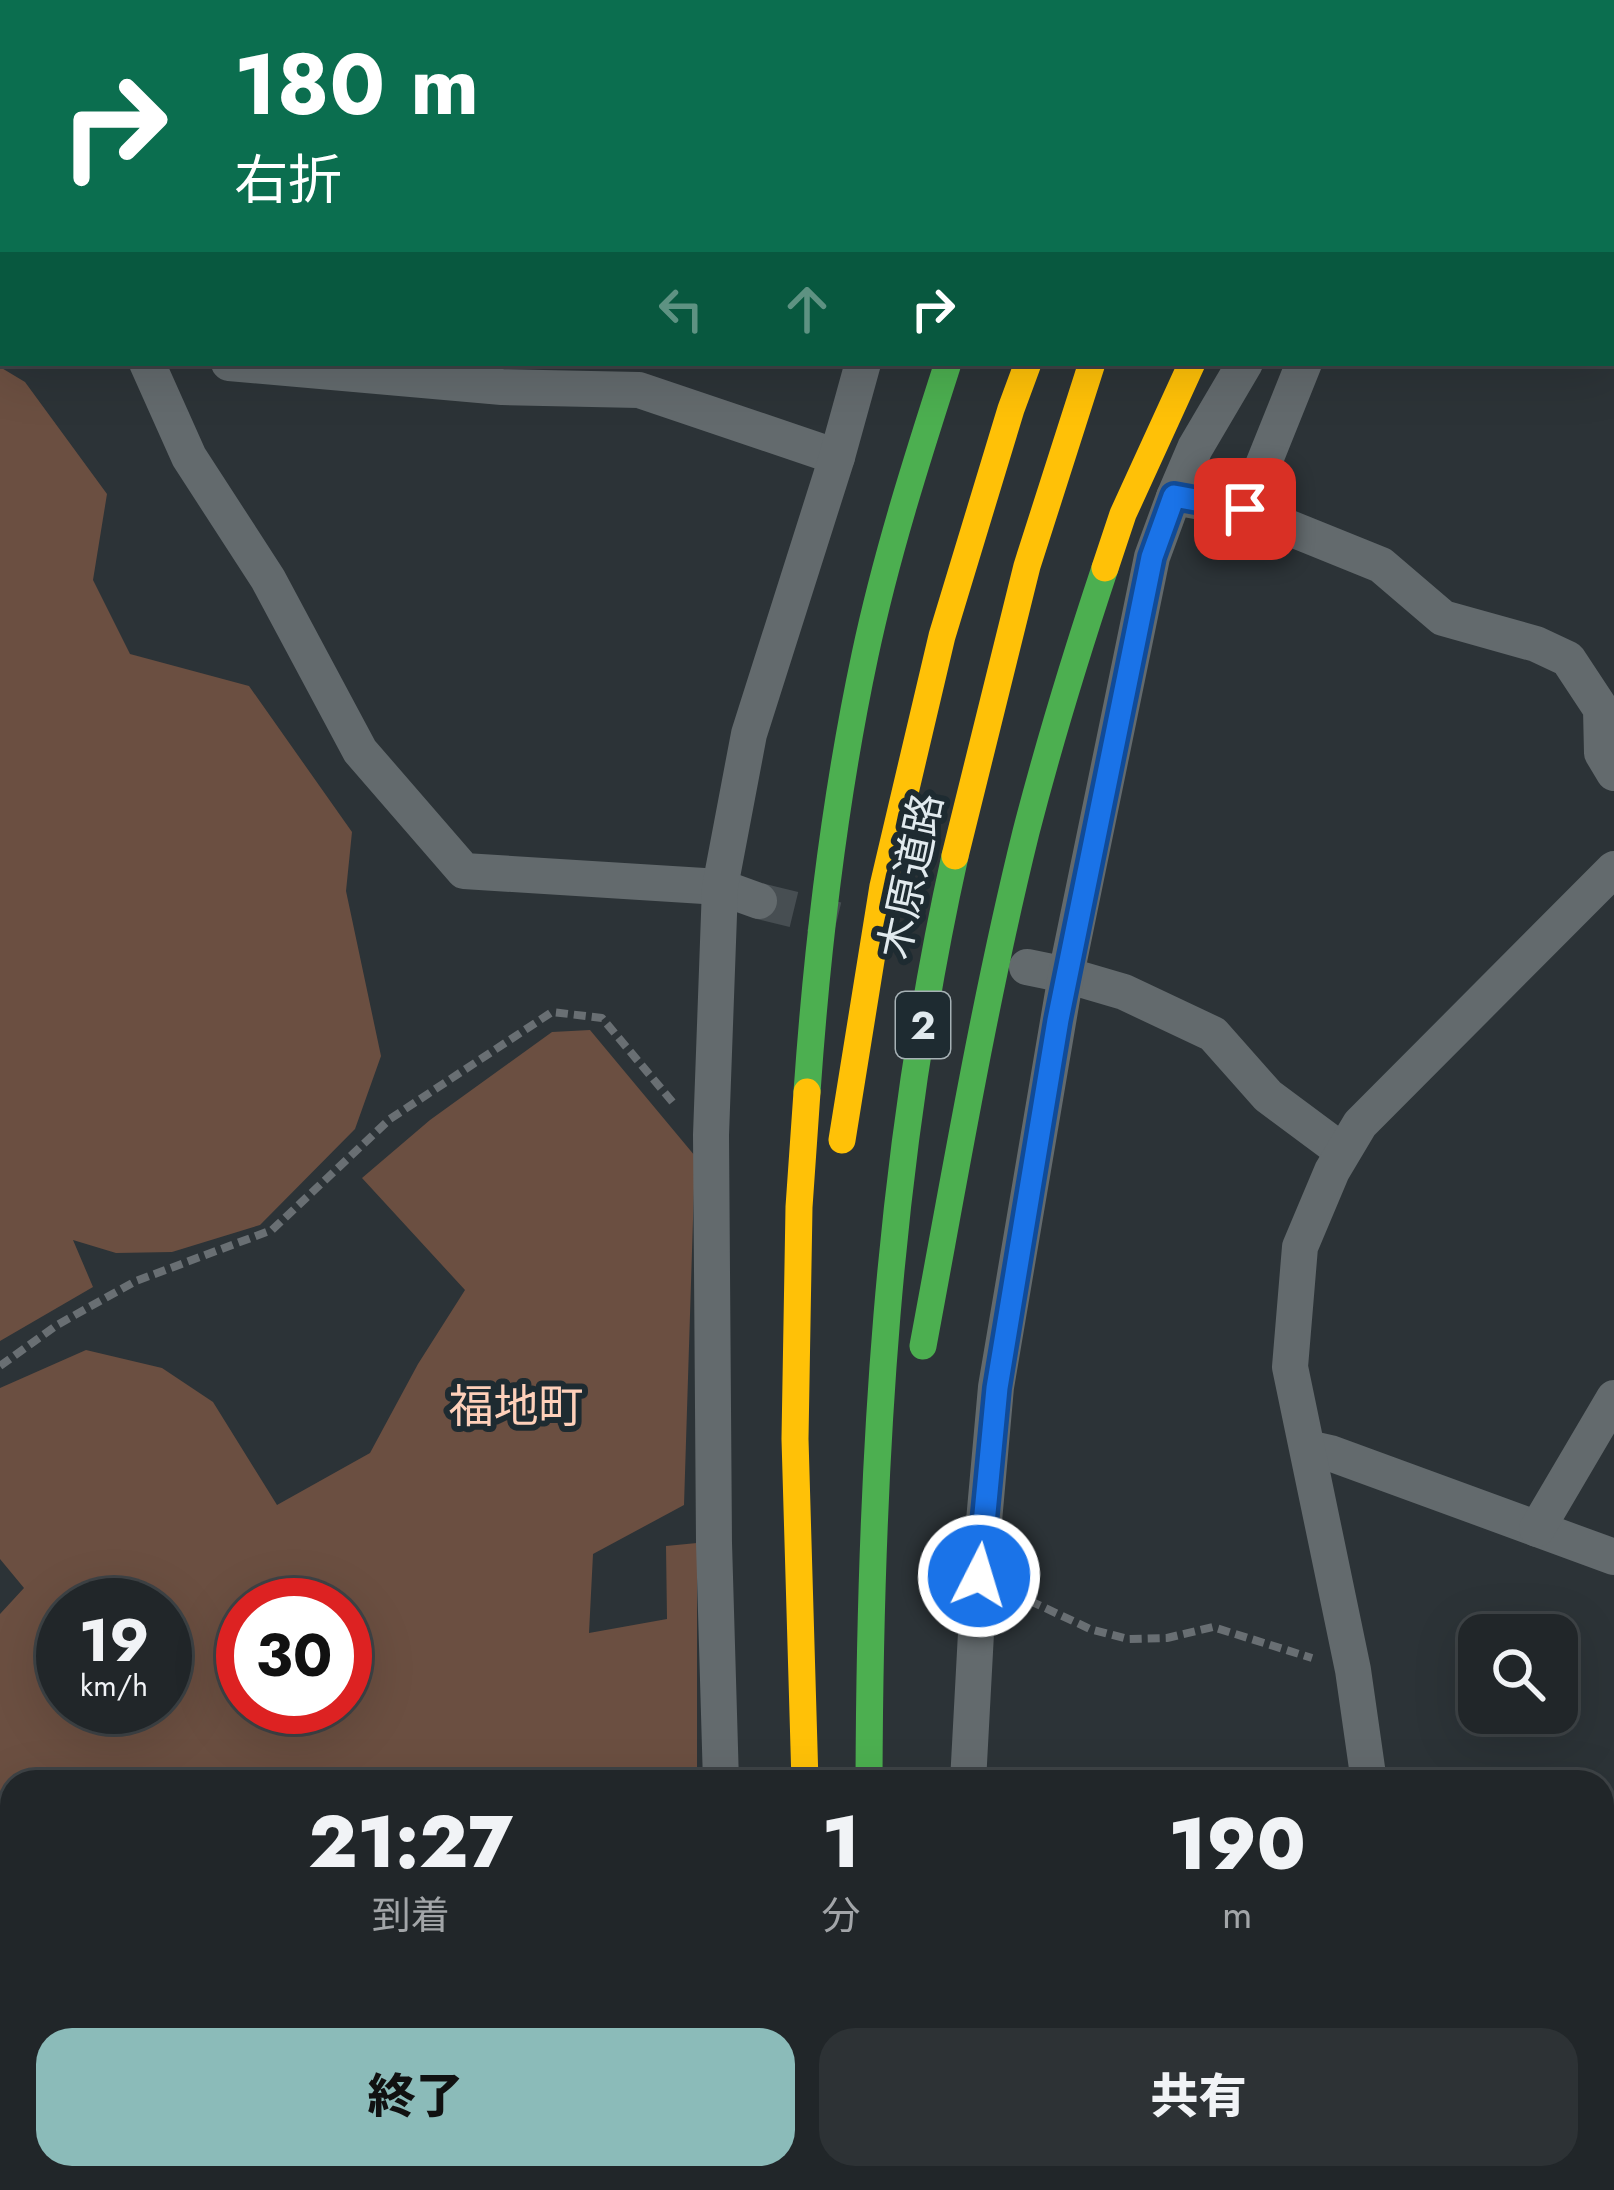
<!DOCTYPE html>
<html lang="ja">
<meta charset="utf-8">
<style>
:root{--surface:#212629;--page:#2d3235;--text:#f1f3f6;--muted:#a2a5a8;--line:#3e4346;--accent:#8bbbb9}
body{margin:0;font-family:Jost,"Noto Sans JP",sans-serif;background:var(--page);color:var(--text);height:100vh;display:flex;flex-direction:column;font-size:45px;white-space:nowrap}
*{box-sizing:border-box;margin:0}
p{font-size:39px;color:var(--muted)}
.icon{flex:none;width:66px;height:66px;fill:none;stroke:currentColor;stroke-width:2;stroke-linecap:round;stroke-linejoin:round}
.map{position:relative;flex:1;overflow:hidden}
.drawer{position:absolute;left:0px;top:1770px;width:1614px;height:420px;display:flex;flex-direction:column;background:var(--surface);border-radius:36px 36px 0 0;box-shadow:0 12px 48px #0002,0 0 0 3px var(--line)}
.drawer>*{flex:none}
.top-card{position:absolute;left:0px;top:0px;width:1614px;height:366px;box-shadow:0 12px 48px #0002,0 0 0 3px var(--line);background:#0b6e4f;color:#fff;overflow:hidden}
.fabs{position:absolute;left:1458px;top:1614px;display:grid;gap:24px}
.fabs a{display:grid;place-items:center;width:120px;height:120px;border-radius:24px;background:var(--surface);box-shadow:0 12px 48px #0002,0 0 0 3px var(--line);font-size:60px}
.speed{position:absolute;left:36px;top:1578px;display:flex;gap:24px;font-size:60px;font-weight:700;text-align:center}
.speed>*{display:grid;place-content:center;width:156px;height:156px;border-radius:50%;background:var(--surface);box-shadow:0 12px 48px #0002,0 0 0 3px var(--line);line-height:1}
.speed small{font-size:30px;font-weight:400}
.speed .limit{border:18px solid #d22;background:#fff;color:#111}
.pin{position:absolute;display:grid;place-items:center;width:102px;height:102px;color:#fff;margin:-51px;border-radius:24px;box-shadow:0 6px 18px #0006}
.me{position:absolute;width:132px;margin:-66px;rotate:5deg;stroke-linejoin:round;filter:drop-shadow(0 0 9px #0008)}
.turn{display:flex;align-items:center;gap:42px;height:252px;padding:0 36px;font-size:54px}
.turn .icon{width:156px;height:156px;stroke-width:2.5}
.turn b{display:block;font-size:84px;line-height:102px}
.lanes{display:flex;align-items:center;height:114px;padding:0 36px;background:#0003;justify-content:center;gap:60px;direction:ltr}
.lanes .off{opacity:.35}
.eta{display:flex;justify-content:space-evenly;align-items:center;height:204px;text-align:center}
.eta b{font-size:72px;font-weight:800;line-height:84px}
.button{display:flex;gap:24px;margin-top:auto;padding:24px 36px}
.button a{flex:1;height:138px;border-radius:36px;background:var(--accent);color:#111;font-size:48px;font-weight:800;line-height:138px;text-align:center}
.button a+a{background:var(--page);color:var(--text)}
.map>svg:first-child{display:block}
.green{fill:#6b4f41;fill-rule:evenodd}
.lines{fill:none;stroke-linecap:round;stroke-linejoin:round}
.street-tunnel{stroke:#474e52;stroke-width:36;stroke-dasharray:36 18;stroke-linecap:butt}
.path{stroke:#696f73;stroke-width:8;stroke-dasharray:12 6;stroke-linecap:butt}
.street{stroke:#636a6d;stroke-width:36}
.fast{stroke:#4caf50;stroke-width:27}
.slow{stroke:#ffc107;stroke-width:27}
.jam{stroke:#c62828;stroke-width:27}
.route-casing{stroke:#114b97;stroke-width:30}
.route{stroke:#1a73e8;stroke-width:21}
.labels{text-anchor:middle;stroke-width:12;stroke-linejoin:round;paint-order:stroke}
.shield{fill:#1e2b31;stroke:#a6b1b5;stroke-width:3}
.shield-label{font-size:39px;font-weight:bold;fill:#e1eaee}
.street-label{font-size:42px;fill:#e1eaee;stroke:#1e2b31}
.neighbourhood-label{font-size:45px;fill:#fed0ba;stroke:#1e2b31}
</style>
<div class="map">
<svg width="1614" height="2190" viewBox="0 0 1614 2190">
<rect width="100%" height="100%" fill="#2c3337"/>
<g class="green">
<polygon points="0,367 25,382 107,494 93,580 130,654 249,686 352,832 346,891 381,1056 355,1129 260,1225 172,1252 116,1253 73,1240 93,1287 0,1341"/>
<path d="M590 1030 695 1156 684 1505 593 1554 589 1633 667 1619 666 1546 697 1543V1782H12V2178H652L636 2185 464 2190H0V1614L24 1588 0 1559V1388L86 1350 162 1368 213 1402 277 1505 370 1453 418 1364 465 1290 362 1178 430 1120 552 1032ZM63 1605H165V1707H63ZM243 1605H345V1707H243Z"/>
</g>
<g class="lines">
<polyline class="street-tunnel" points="759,901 837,920"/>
<g class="path">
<polyline points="0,1366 57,1325 136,1281 272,1230 390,1119 552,1012 602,1018 675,1105"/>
<polyline points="1013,1593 1090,1629 1128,1639 1167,1638 1213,1627 1312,1658"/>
</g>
<g class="street">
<polyline points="104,0 105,3"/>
<polyline points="211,3 216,0"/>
<polyline points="659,3 660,0"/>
<polyline points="1007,3 1008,0"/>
<polyline points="1508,3 1508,0"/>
<polyline points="0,212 3,215"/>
<polyline points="1611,256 1614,257"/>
<polyline points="147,363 189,457 268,579 360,751 464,871 720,887 759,901"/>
<polyline points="229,363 502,387 639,390 837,457"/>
<polyline points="1174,497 1245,510 1304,363"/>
<polyline points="1245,510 1381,565 1443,618 1536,644 1568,659 1601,709 1602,753 1614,773"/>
<polyline points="1027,967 1066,975 1124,992 1213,1034 1268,1096 1342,1151"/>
<polyline points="1308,1448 1330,1453 1614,1557"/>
<polyline points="1537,1529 1614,1398"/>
<polyline points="721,1782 714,1543 711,1135 720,887 749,734 837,457 863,363"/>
<polyline points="968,1782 979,1577 996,1387 1066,975 1152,557 1174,497 1195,448 1245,363"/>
<polyline points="1369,1782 1353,1670 1290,1367 1300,1247 1332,1171 1360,1124 1614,869"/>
<polyline points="607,2190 732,2181"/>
<polyline points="961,2190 962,2178"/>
<polyline points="1356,2190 1357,2178"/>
</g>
<g class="fast">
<polyline points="1071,3 1072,0"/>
<polyline points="1236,3 1237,0"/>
<polyline points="1363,3 1364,0"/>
<path d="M807 1092C817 948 835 796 865 655 886 556 917 459 948 363"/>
<path d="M923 1346C955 1175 984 1002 1026 832 1049 743 1076 655 1105 568"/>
<path d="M869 1782C870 1470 887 1161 955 856"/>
<polyline points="865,2190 866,2178"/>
</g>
<g class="slow">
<polyline points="1171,3 1172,0"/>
<polyline points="1105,568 1123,514 1192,363"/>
<polyline points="955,856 1027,566 1092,363"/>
<polyline points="842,1140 883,886 942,636 1011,409 1028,363"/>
<polyline points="805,1782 795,1439 799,1207 807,1092"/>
</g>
<polyline class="jam" points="806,2178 806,2190"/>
</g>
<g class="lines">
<g class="route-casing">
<polyline id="route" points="979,1576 997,1388 1058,1020 1152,557 1174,496 1245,509"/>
</g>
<use href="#route" class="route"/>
</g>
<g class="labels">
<rect class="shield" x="896" y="992" width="54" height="66" rx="9"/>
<g class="shield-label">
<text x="923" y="1039">2</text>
</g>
<g class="street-label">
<text transform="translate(910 876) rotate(-78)" y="15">木原道路</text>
</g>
<g class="neighbourhood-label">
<text x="516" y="1422">福地町</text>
</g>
</g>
</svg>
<div class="fabs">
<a><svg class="icon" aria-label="search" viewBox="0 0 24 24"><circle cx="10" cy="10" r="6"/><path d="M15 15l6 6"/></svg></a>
</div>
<div class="speed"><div>19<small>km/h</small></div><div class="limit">30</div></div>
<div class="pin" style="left:1245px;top:509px;background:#d93025"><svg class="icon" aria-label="arrive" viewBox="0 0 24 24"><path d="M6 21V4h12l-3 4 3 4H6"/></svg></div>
<svg class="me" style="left:979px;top:1576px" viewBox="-20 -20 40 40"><circle r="17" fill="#1a73e8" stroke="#fff" stroke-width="3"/><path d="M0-11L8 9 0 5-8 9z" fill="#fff"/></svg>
<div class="top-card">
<div class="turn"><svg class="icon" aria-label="right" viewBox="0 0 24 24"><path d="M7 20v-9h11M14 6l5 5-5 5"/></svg><div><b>180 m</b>右折</div></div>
<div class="lanes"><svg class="icon off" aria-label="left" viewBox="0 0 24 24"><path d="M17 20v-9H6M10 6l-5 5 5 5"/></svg><svg class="icon off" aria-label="ahead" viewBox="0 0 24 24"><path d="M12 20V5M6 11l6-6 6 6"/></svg><svg class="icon" aria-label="right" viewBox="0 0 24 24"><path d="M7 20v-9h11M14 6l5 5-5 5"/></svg></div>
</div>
<section class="drawer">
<div class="eta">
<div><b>21:27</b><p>到着</p></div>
<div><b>1</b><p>分</p></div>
<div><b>190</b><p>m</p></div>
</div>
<div class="button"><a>終了</a><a>共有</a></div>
</section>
</div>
